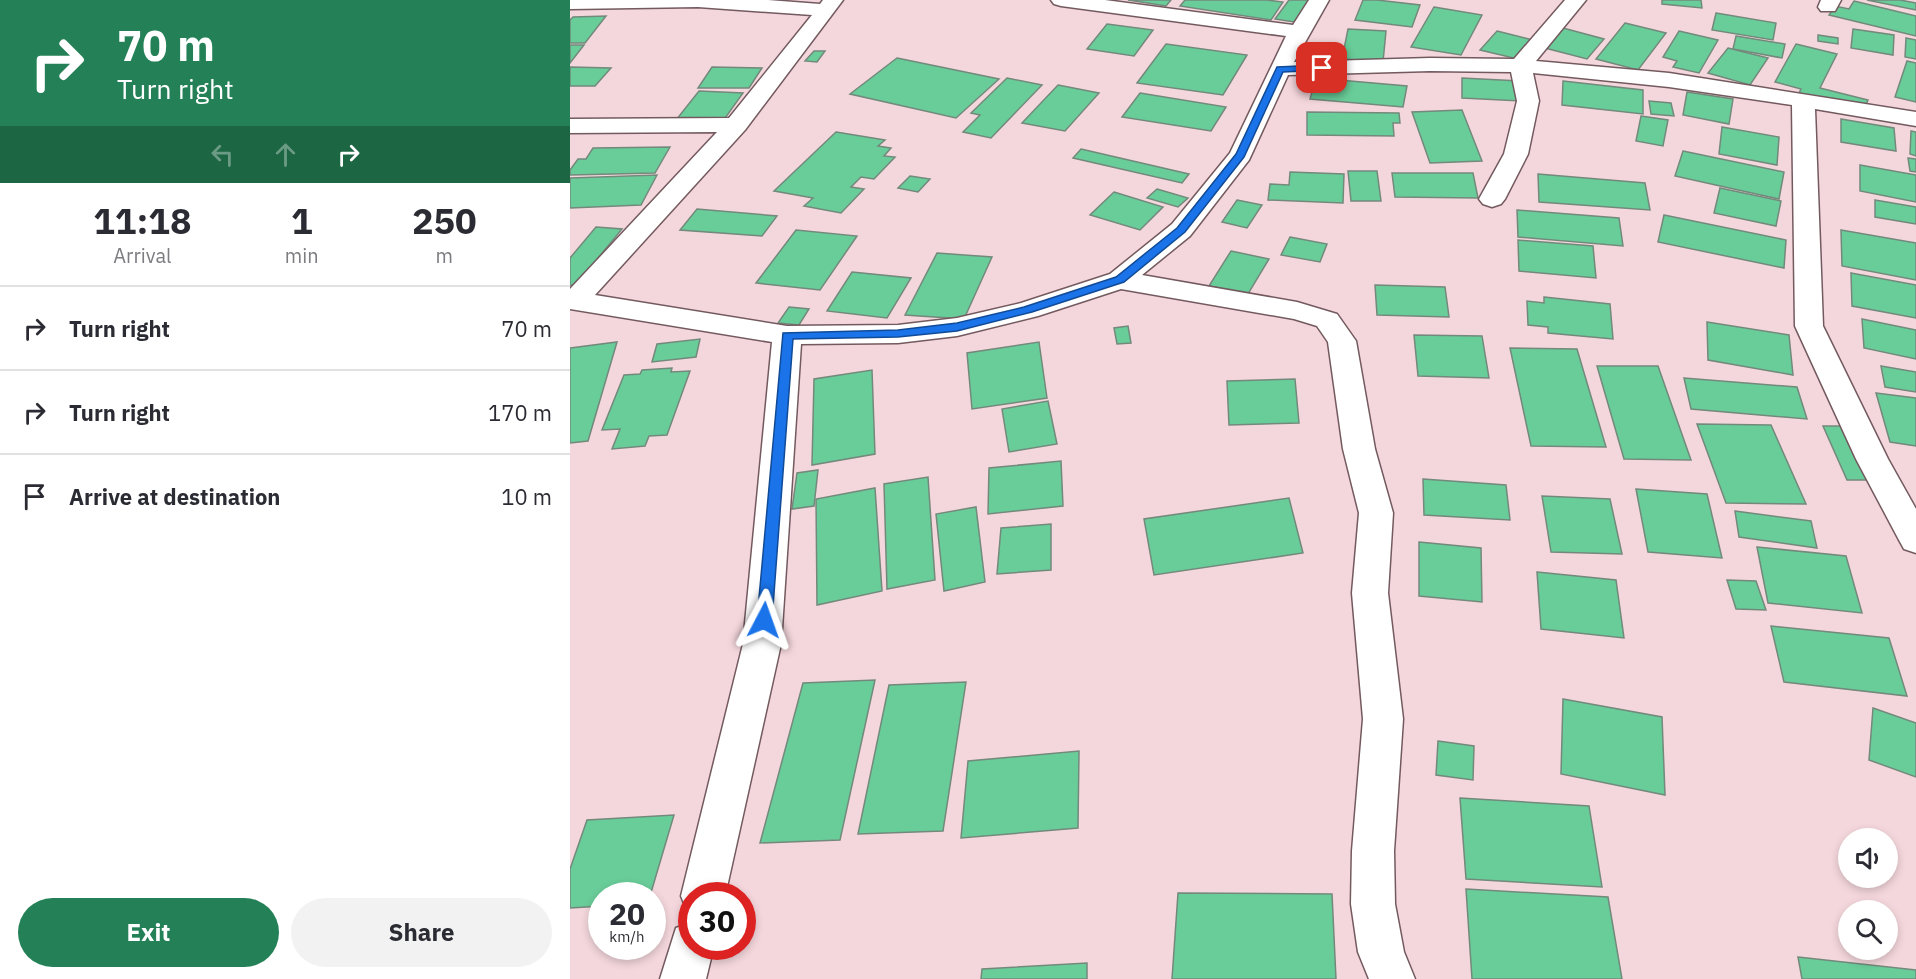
<!DOCTYPE html>
<style>
:root{--surface:#fff;--page:#f2f2f3;--text:#2b2b33;--muted:#7c7c81;--line:#e1e1e2;--accent:#248056}
body{margin:0;font-family:"IBM Plex Sans",sans-serif;background:var(--page);color:var(--text);height:100vh;display:flex;flex-direction:column;font-size:22px;white-space:nowrap}
*{box-sizing:border-box;margin:0}
p{font-size:20px;color:var(--muted)}
.icon{flex:none;width:33px;height:33px;fill:none;stroke:currentColor;stroke-width:2;stroke-linecap:round;stroke-linejoin:round}
.map{position:relative;flex:1;overflow:hidden}
.side{display:flex;flex-direction:column;background:var(--surface);width:570px}
.side>*{flex:none}
.guide{background:#248056;color:#fff;overflow:hidden}
.fabs{position:absolute;left:1268px;top:828px;display:grid;gap:12px}
.fabs a{display:grid;place-items:center;width:60px;height:60px;border-radius:50%;background:var(--surface);box-shadow:0 3px 9px #0003;font-size:30px}
.speed{position:absolute;left:18px;top:882px;display:flex;gap:12px;font-size:30px;font-weight:700;text-align:center}
.speed>*{display:grid;place-content:center;width:78px;height:78px;border-radius:50%;background:var(--surface);box-shadow:0 3px 9px #0003;line-height:1}
.speed small{font-size:15px;font-weight:400}
.speed .limit{border:9px solid #d22;background:#fff;color:#111}
.pin{position:absolute;display:grid;place-items:center;width:51px;height:51px;color:#fff;margin:-26px;border-radius:12px;box-shadow:0 3px 9px #0006}
.me{position:absolute;width:66px;margin:-33px;rotate:4deg;stroke-linejoin:round;filter:drop-shadow(0 0 4px #0008)}
.turn{display:flex;align-items:center;gap:21px;height:126px;padding:0 18px;font-size:27px}
.turn .icon{width:78px;height:78px;stroke-width:2.5}
.turn b{display:block;font-size:42px;line-height:51px}
.lanes{display:flex;align-items:center;height:57px;padding:0 18px;background:#0003;justify-content:center;gap:30px;direction:ltr}
.lanes .off{opacity:.35}
.eta{display:flex;justify-content:space-evenly;align-items:center;height:102px;text-align:center}
.eta b{font-size:36px;font-weight:800;line-height:42px}
.button{display:flex;gap:12px;margin-top:auto;padding:12px 18px}
.button a{flex:1;height:69px;border-radius:36px;background:var(--accent);color:#fff;font-size:24px;font-weight:800;line-height:69px;text-align:center}
.button a+a{background:var(--page);color:var(--text)}
ul{padding:0;list-style:none}
li{display:flex;align-items:center;gap:18px;height:84px;padding:0 18px;border-top:2px solid var(--line)}
li div{flex:1}
li b{display:block;font-size:22px}
li em{font-style:normal}
main{display:flex;flex:1;min-height:0}
.map>svg:first-child{display:block}
.building{fill:#69cd99;stroke:#73897c;stroke-width:1.5}
.lines{fill:none;stroke-linecap:round;stroke-linejoin:round}
.street-casing{stroke:#735a5f;stroke-width:3}
.street{fill:#fff;fill-rule:evenodd}
.route{fill:#1a73e8;stroke:#114b97;stroke-width:1.5}
</style>
<main>
<section class="side">
<div class="guide">
<div class="turn"><svg class="icon" aria-label="right" viewBox="0 0 24 24"><path d="M7 20v-9h11M14 6l5 5-5 5"/></svg><div><b>70 m</b>Turn right</div></div>
<div class="lanes"><svg class="icon off" aria-label="left" viewBox="0 0 24 24"><path d="M17 20v-9H6M10 6l-5 5 5 5"/></svg><svg class="icon off" aria-label="ahead" viewBox="0 0 24 24"><path d="M12 20V5M6 11l6-6 6 6"/></svg><svg class="icon" aria-label="right" viewBox="0 0 24 24"><path d="M7 20v-9h11M14 6l5 5-5 5"/></svg></div>
</div>
<div class="eta">
<div><b>11:18</b><p>Arrival</p></div>
<div><b>1</b><p>min</p></div>
<div><b>250</b><p>m</p></div>
</div>
<ul>
<li><svg class="icon" aria-label="right" viewBox="0 0 24 24"><path d="M7 20v-9h11M14 6l5 5-5 5"/></svg><div><b>Turn right</b></div><em>70 m</em></li>
<li><svg class="icon" aria-label="right" viewBox="0 0 24 24"><path d="M7 20v-9h11M14 6l5 5-5 5"/></svg><div><b>Turn right</b></div><em>170 m</em></li>
<li><svg class="icon" aria-label="arrive" viewBox="0 0 24 24"><path d="M6 21V4h12l-3 4 3 4H6"/></svg><div><b>Arrive at destination</b></div><em>10 m</em></li>
</ul>
<div class="button"><a>Exit</a><a>Share</a></div>
</section>
<div class="map">
<svg width="1346" height="979" viewBox="0 0 1346 979">
<rect width="100%" height="100%" fill="#f4d7dc"/>
<g class="building">
<polygon points="558,0 601,0 596,6"/>
<polygon points="615,0 697,0 713,2 701,20 610,6"/>
<polygon points="719,0 740,0 724,22 705,19"/>
<polygon points="793,0 807,0 850,5 842,27 785,20"/>
<polygon points="1092,0 1131,0 1132,8 1092,4"/>
<polygon points="1297,0 1330,0 1346,3 1346,10"/>
<polygon points="1284,1 1346,16 1346,36 1259,15 1265,6 1279,9"/>
<polygon points="864,7 912,15 891,55 841,47"/>
<polygon points="1146,13 1206,23 1203,40 1142,30"/>
<polygon points="36,16 15,43 0,43 0,20 3,17"/>
<polygon points="1055,23 1096,33 1068,70 1026,59"/>
<polygon points="537,24 583,30 564,56 517,49"/>
<polygon points="993,28 1034,39 1017,59 975,48"/>
<polygon points="778,29 816,31 813,62 772,59"/>
<polygon points="1283,29 1324,35 1323,55 1281,48"/>
<polygon points="927,31 967,41 952,60 910,50"/>
<polygon points="1109,31 1148,40 1129,73 1103,67 1107,61 1093,57"/>
<polygon points="1248,35 1268,38 1268,44 1248,41"/>
<polygon points="1166,36 1215,44 1212,58 1163,49"/>
<polygon points="1336,38 1346,40 1346,59 1335,57"/>
<polygon points="596,44 677,55 653,95 567,83"/>
<polygon points="1226,44 1267,54 1250,88 1298,100 1294,109 1229,93 1231,89 1205,82"/>
<polygon points="0,45 14,45 0,63"/>
<polygon points="1158,48 1198,58 1180,85 1138,73"/>
<polygon points="244,51 255,51 247,62 235,61"/>
<polygon points="327,58 429,79 386,118 280,94"/>
<polygon points="1337,61 1346,63 1346,102 1325,97"/>
<polygon points="0,67 41,68 25,86 0,86"/>
<polygon points="142,67 192,68 179,88 128,88"/>
<polygon points="437,78 472,85 421,138 393,132 410,115 401,113"/>
<polygon points="746,78 837,86 833,107 740,99"/>
<polygon points="892,78 950,81 951,101 892,98"/>
<polygon points="993,81 1073,90 1073,114 992,105"/>
<polygon points="488,85 529,93 495,131 452,123"/>
<polygon points="129,91 173,93 153,121 106,120"/>
<polygon points="1117,92 1163,99 1159,124 1113,115"/>
<polygon points="570,93 656,107 641,131 552,117"/>
<polygon points="1079,101 1101,103 1104,116 1081,114"/>
<polygon points="892,110 912,161 860,163 842,112"/>
<polygon points="737,112 829,113 830,123 823,123 824,136 737,135"/>
<polygon points="1071,116 1098,120 1093,146 1066,141"/>
<polygon points="1271,119 1324,128 1326,151 1271,142"/>
<polygon points="1152,127 1209,137 1207,165 1149,154"/>
<polygon points="1341,131 1346,132 1346,156 1340,154"/>
<polygon points="266,132 315,140 308,146 321,148 314,156 325,157 304,179 291,177 281,187 294,189 271,213 234,206 243,198 204,191"/>
<polygon points="100,147 85,173 0,175 0,170 8,159 16,159 23,148"/>
<polygon points="511,149 619,174 612,183 503,158"/>
<polygon points="1113,151 1214,172 1209,199 1105,176"/>
<polygon points="1338,158 1346,159 1346,172 1340,171"/>
<polygon points="1290,165 1346,175 1346,202 1290,191"/>
<polygon points="778,171 807,171 811,201 781,201"/>
<polygon points="720,172 774,174 773,203 698,200 700,184 719,185"/>
<polygon points="822,173 903,173 908,198 825,197"/>
<polygon points="968,174 1075,183 1080,210 969,202"/>
<polygon points="87,175 71,205 0,208 0,178"/>
<polygon points="340,176 360,179 348,192 328,188"/>
<polygon points="1150,188 1211,201 1206,226 1144,213"/>
<polygon points="587,189 618,198 608,207 577,198"/>
<polygon points="544,192 593,207 570,230 520,215"/>
<polygon points="667,200 692,205 677,228 652,222"/>
<polygon points="1305,200 1346,207 1346,224 1305,217"/>
<polygon points="127,209 207,216 192,236 110,230"/>
<polygon points="947,210 1049,218 1053,246 948,237"/>
<polygon points="1094,215 1216,240 1214,268 1088,242"/>
<polygon points="26,227 52,229 6,285 0,285 0,258"/>
<polygon points="226,230 287,236 250,290 186,283"/>
<polygon points="1271,230 1346,243 1346,280 1272,266"/>
<polygon points="720,237 757,244 750,262 711,255"/>
<polygon points="948,240 1023,246 1026,278 949,271"/>
<polygon points="661,251 699,259 678,294 639,286"/>
<polygon points="367,253 422,257 394,319 335,315"/>
<polygon points="282,272 341,278 317,318 257,311"/>
<polygon points="1281,273 1346,285 1346,318 1282,306"/>
<polygon points="805,285 875,287 879,317 807,315"/>
<polygon points="974,297 1040,304 1043,339 978,333 978,327 958,325 957,301 974,303"/>
<polygon points="219,307 239,309 229,325 208,323"/>
<polygon points="1292,319 1346,330 1346,359 1294,348"/>
<polygon points="1137,322 1219,335 1223,375 1138,360"/>
<polygon points="558,326 561,343 547,344 544,328"/>
<polygon points="844,335 912,336 919,378 848,376"/>
<polygon points="130,339 126,357 82,362 87,344"/>
<polygon points="47,342 18,441 0,443 0,348"/>
<polygon points="469,342 477,398 402,409 397,353"/>
<polygon points="940,348 1007,349 1036,447 961,446"/>
<polygon points="1027,366 1088,366 1121,460 1054,459"/>
<polygon points="1311,366 1346,372 1346,392 1315,387"/>
<polygon points="102,368 101,372 120,371 97,435 79,436 75,446 42,449 50,429 32,430 54,375 70,374 72,370"/>
<polygon points="302,370 305,454 242,465 244,379"/>
<polygon points="1114,378 1227,387 1237,419 1121,409"/>
<polygon points="725,379 729,423 659,425 657,381"/>
<polygon points="1306,393 1346,398 1346,446 1320,442"/>
<polygon points="478,401 487,444 439,452 432,409"/>
<polygon points="1127,424 1201,425 1236,504 1156,503"/>
<polygon points="1253,426 1276,426 1302,480 1277,480"/>
<polygon points="491,461 493,506 418,514 419,468"/>
<polygon points="248,470 244,506 222,509 227,473"/>
<polygon points="358,477 365,580 317,589 314,484"/>
<polygon points="853,479 936,485 940,520 854,515"/>
<polygon points="305,488 312,591 247,605 246,499"/>
<polygon points="1066,489 1137,494 1152,558 1078,552"/>
<polygon points="972,496 1040,499 1052,554 981,552"/>
<polygon points="719,498 733,553 584,575 574,519"/>
<polygon points="406,507 415,582 374,591 366,514"/>
<polygon points="1165,511 1241,521 1247,548 1169,537"/>
<polygon points="481,524 481,570 427,574 431,528"/>
<polygon points="849,542 911,548 912,602 849,596"/>
<polygon points="1187,547 1276,556 1292,613 1198,603"/>
<polygon points="967,572 1046,580 1054,638 971,629"/>
<polygon points="1157,580 1186,581 1196,610 1166,609"/>
<polygon points="1201,626 1319,638 1337,696 1214,682"/>
<polygon points="305,680 270,840 190,843 233,683"/>
<polygon points="396,682 373,831 288,834 319,685"/>
<polygon points="993,699 1092,717 1095,795 991,774"/>
<polygon points="1303,708 1346,723 1346,777 1299,760"/>
<polygon points="868,741 904,746 903,780 866,775"/>
<polygon points="509,751 508,828 391,838 398,761"/>
<polygon points="890,798 1019,806 1032,887 896,879"/>
<polygon points="104,815 80,896 32,896 32,906 0,908 0,869 17,820"/>
<polygon points="896,889 1038,897 1052,979 902,979"/>
<polygon points="608,893 762,894 766,979 602,979"/>
<polygon points="1228,957 1346,970 1346,979 1232,979"/>
<polygon points="517,963 517,979 411,979 412,969"/>
</g>
<g class="lines">
<g class="street-casing">
<g id="street">
<polygon points="0,0 198,0 250,4 253,0 273,0 175,130 25,295 217,326 328,325 387,318 451,303 540,274 602,224 660,153 716,36 491,6 484,4 481,0 535,0 723,25 739,0 759,0 724,62 860,58 944,59 995,0 1016,0 966,61 1099,73 1346,112 1346,126 1245,109 1253,326 1318,459 1346,509 1346,553 1334,549 1329,540 1286,459 1225,326 1222,105 1099,87 963,73 969,101 958,154 935,199 931,204 922,207 913,204 909,199 934,154 947,101 941,72 860,71 718,75 679,160 620,236 572,275 727,302 767,314 786,341 805,449 823,513 818,593 833,719 824,851 825,904 834,952 845,979 799,979 788,952 781,904 782,851 793,719 782,593 789,513 773,449 758,342 747,326 724,319 551,289 468,316 387,336 328,343 231,344 211,644 155,896 122,896 122,913 117,911 111,896 173,644 202,342 0,309 0,289 147,132 0,133 0,119 159,118 242,15 128,7 0,9"/>
<polygon points="1251,0 1271,0 1265,11 1251,11 1248,7"/>
<polygon points="122,922 122,946 144,946 136,979 90,979 106,928"/>
</g>
</g>
<use href="#street" class="street"/>
</g>
<polygon class="route" points="752,65 756,68 755,70 713,72 674,157 615,232 554,282 462,312 387,331 328,337 223,339 202,620 200,624 194,626 189,624 187,620 213,333 328,330 387,323 454,307 546,277 607,228 666,154 707,67"/>
</svg>
<div class="fabs">
<a><svg class="icon" aria-label="sound" viewBox="0 0 24 24"><path d="M4 9h4l5-4v14l-5-4H4zM17 9q2 3 0 6"/></svg></a>
<a><svg class="icon" aria-label="search" viewBox="0 0 24 24"><circle cx="10" cy="10" r="6"/><path d="M15 15l6 6"/></svg></a>
</div>
<div class="speed"><div>20<small>km/h</small></div><div class="limit">30</div></div>
<div class="pin" style="left:752px;top:68px;background:#d93025"><svg class="icon" aria-label="arrive" viewBox="0 0 24 24"><path d="M6 21V4h12l-3 4 3 4H6"/></svg></div>
<svg class="me" style="left:194px;top:620px" viewBox="-20 -20 40 40"><path d="M0-17L14 15 0 8-14 15z" fill="#1a73e8" stroke="#fff" stroke-width="4"/></svg>
</div>
</main>
